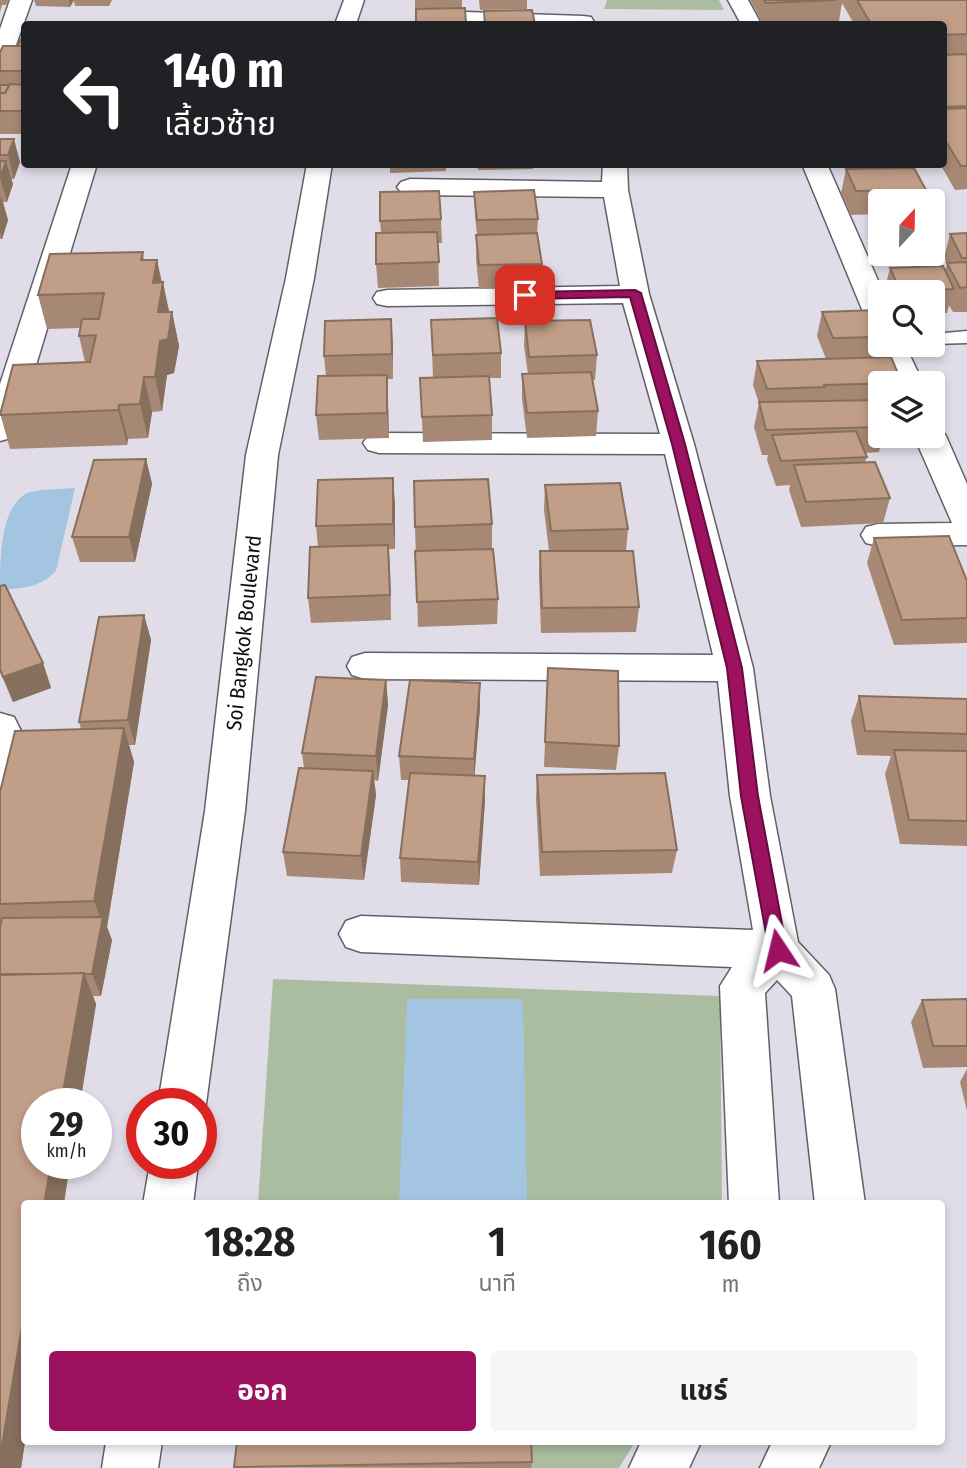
<!DOCTYPE html>
<html lang="th">
<meta charset="utf-8">
<style>
:root{--surface:#fff;--page:#f6f6f6;--text:#222;--muted:#767676;--accent:#9c1261}
body{margin:0;font-family:"Fira Sans Condensed","Noto Sans Thai",sans-serif;background:var(--page);color:var(--text);height:100vh;display:flex;flex-direction:column;font-size:26px;white-space:nowrap}
*{box-sizing:border-box;margin:0}
p{font-size:23px;color:var(--muted)}
.icon{flex:none;width:38px;height:38px;fill:none;stroke:currentColor;stroke-width:2;stroke-linecap:round;stroke-linejoin:round}
.map{position:relative;flex:1;overflow:hidden}
.side{position:absolute;left:21px;top:1200px;width:924px;height:245px;display:flex;flex-direction:column;background:var(--surface);border-radius:7px;box-shadow:0 4px 10px #0003}
.side>*{flex:none}
.banner{position:absolute;left:21px;top:21px;width:926px;height:147px;border-radius:7px;box-shadow:0 4px 10px #0003;background:#202124;color:#fff;overflow:hidden}
.needle{width:46px;rotate:22deg}
.fabs{position:absolute;left:868px;top:189px;display:grid;gap:14px}
.fabs a{display:grid;place-items:center;width:77px;height:77px;border-radius:7px;background:var(--surface);box-shadow:0 4px 10px #0003;font-size:35px}
.speed{position:absolute;left:21px;top:1088px;display:flex;gap:14px;font-size:35px;font-weight:700;text-align:center}
.speed>*{display:grid;place-content:center;width:91px;height:91px;border-radius:50%;background:var(--surface);box-shadow:0 4px 10px #0003;line-height:1}
.speed small{font-size:18px;font-weight:400}
.speed .limit{border:10px solid #d22;background:#fff;color:#111}
.pin{position:absolute;display:grid;place-items:center;width:60px;height:60px;color:#fff;margin:-30px;border-radius:14px;box-shadow:0 4px 10px #0006}
.me{position:absolute;width:77px;margin:-38px;rotate:350deg;stroke-linejoin:round;filter:drop-shadow(0 0 5px #0008)}
.turn{display:flex;align-items:center;gap:24px;height:147px;padding:0 28px;font-size:32px}
.turn .icon{width:91px;height:91px;stroke-width:2.5}
.turn b{display:block;font-size:49px;line-height:60px}
.eta{display:flex;justify-content:space-evenly;align-items:center;height:119px;text-align:center}
.eta b{font-size:42px;font-weight:700;line-height:49px}
.cta{display:flex;gap:14px;margin-top:auto;padding:14px 28px}
.cta a{flex:1;height:80px;border-radius:7px;background:var(--accent);color:#fff;font-size:28px;font-weight:700;line-height:80px;text-align:center}
.cta a+a{background:var(--page);color:var(--text)}
.map>svg:first-child{display:block}
.green{fill:#aabda0}
.water{fill:#a4c5e1}
.lines{fill:none;stroke-linecap:round;stroke-linejoin:round}
.service-casing{stroke:#615f68;stroke-width:3}
.minor-casing{stroke:#615f68;stroke-width:3}
.service{fill:#fff;fill-rule:evenodd}
.minor{fill:#fff;fill-rule:evenodd}
.wall{fill:#a68874}
.shaded-wall{fill:#876f5e}
.building{fill:#c19e87;stroke:#876f5e;stroke-width:2}
.route{fill:#9c1261;stroke:#650c3f;stroke-width:2}
.labels{text-anchor:middle;stroke-width:5;stroke-linejoin:round;paint-order:stroke}
.street-label{font-size:21px;fill:#0f0e11;stroke:#fff}
</style>
<div class="map">
<svg width="967" height="1468" viewBox="0 0 967 1468">
<rect width="100%" height="100%" fill="#e0dde8"/>
<g class="green">
<polygon points="607,0 719,0 724,10 604,9"/>
<polygon points="273,979 720,996 722,1204 258,1204"/>
<polygon points="241,1442 635,1442 619,1468 239,1468"/>
</g>
<g class="water">
<path d="M75 488 56 571C40 588 22 588 0 590 0 558 0 503 30 492 44 489 60 489 75 488Z"/>
<polygon points="407,999 523,999 527,1204 399,1204"/>
</g>
<g class="lines">
<g class="service-casing">
<polygon id="service" points="967,331 967,343 933,344 933,334"/>
</g>
<g class="minor-casing">
<g id="minor">
<polygon points="10,0 32,0 11,59 8,64 0,66 0,29"/>
<polygon points="344,0 364,0 356,24 335,24"/>
<polygon points="728,0 748,0 761,24 741,24"/>
<polygon points="436,11 583,16 591,17 594,22 592,24 467,24 428,22 425,17 428,12"/>
<polygon points="72,164 97,164 16,431 11,438 0,441 0,384"/>
<polygon points="307,164 332,164 314,278 278,455 245,811 206,1104 201,1114 201,1104 158,1104 205,811 246,455 286,278"/>
<polygon points="603,164 627,164 628,190 649,294 694,444 753,668 770,796 798,942 829,975 835,989 865,1204 815,1204 792,996 777,980 765,993 779,1204 729,1204 720,986 732,967 361,952 346,947 339,934 346,921 361,916 753,930 730,796 718,681 365,679 352,675 347,666 352,657 365,653 713,655 665,454 379,453 368,450 363,443 368,436 379,433 660,434 623,303 387,306 377,304 373,298 377,292 387,290 620,286 604,197 410,195 401,192 397,187 401,182 410,179 602,182"/>
<polygon points="802,164 827,164 883,292 880,292 880,328 870,325 866,319"/>
<polygon points="880,339 880,345 905,345 923,383 893,383 876,345"/>
<polygon points="933,427 941,429 946,436 967,484 967,545 878,546 866,543 861,535 866,527 878,524 952,523 914,436 933,436"/>
<polygon points="0,713 14,717 24,737 20,794 14,805 0,810"/>
<polygon points="150,1164 198,1164 193,1204 143,1204"/>
<polygon points="106,1442 162,1442 158,1468 102,1468"/>
<polygon points="641,1442 701,1442 689,1468 629,1468"/>
<polygon points="772,1442 831,1442 819,1468 760,1468"/>
</g>
</g>
<use href="#service" class="service"/>
<use href="#minor" class="minor"/>
</g>
<g class="wall">
<polygon points="0,0 9,0 6,5 2,5 0,12"/>
<polygon points="34,0 112,0 109,6 75,6 74,1 70,7 36,6"/>
<polygon points="415,0 462,0 462,8 415,9"/>
<polygon points="479,0 527,0 527,9 480,10"/>
<polygon points="750,0 967,0 967,189 955,190 940,164 943,164 943,24 854,24 842,3 839,21 763,24"/>
<polygon points="24,35 24,134 0,134 0,52 17,46"/>
<polygon points="0,139 20,162 14,179 11,179 13,184 7,202 3,202 8,220 2,239 0,239"/>
<polygon points="390,164 446,164 446,171 390,173"/>
<polygon points="477,164 534,164 533,169 478,170"/>
<polygon points="846,169 926,190 923,201 880,201 880,214 851,215 841,193"/>
<polygon points="474,192 538,219 537,234 542,264 541,288 479,289 476,259 477,235 475,216"/>
<polygon points="441,219 442,243 438,243 439,286 378,288 376,264 381,233 380,221"/>
<polygon points="967,233 967,312 953,312 949,305 947,313 933,313 933,292 884,292 890,268 945,270 947,264 944,258 950,234"/>
<polygon points="143,252 144,260 157,260 169,312 172,312 179,346 174,373 167,375 162,411 152,412 148,438 128,439 127,445 10,449 0,413 85,362 79,336 80,328 47,329 38,295"/>
<polygon points="822,312 880,317 880,345 886,345 883,357 880,383 880,436 905,436 904,440 882,440 879,452 865,453 867,457 865,462 890,498 883,523 801,527 789,490 790,485 776,486 767,460 768,455 762,455 754,427 759,403 753,385 757,361 826,359 817,336"/>
<polygon points="391,319 393,379 387,379 389,438 319,440 316,415 326,376 324,356"/>
<polygon points="431,320 501,353 501,378 489,378 492,415 492,440 423,442 420,378 433,378"/>
<polygon points="525,321 597,355 595,380 592,380 598,411 596,436 527,438 522,399 522,374 528,374 524,346"/>
<polygon points="146,459 152,484 135,562 80,562 72,537"/>
<polygon points="545,485 628,529 626,551 639,607 636,632 541,633 539,576 540,551 549,551 544,510"/>
<polygon points="395,503 395,549 389,549 391,620 311,623 308,598 318,547 316,526"/>
<polygon points="492,524 492,549 498,599 497,624 418,627 415,527"/>
<polygon points="874,538 967,581 967,643 894,645 867,563"/>
<polygon points="0,586 43,663 51,688 13,702 0,672"/>
<polygon points="144,615 151,640 135,745 129,745 134,762 107,927 112,940 101,996 93,996 96,1004 80,1104 37,1104 25,1442 21,1468 0,1468 0,792 81,729 79,722"/>
<polygon points="548,668 619,746 616,770 544,767"/>
<polygon points="386,680 388,705 378,781 374,780 376,795 364,880 287,876 283,852 304,768 302,753"/>
<polygon points="859,696 967,699 967,846 900,844 885,774 891,756 857,755 851,721"/>
<polygon points="480,708 474,775 485,800 479,885 401,882 400,858 409,780 401,780 399,756"/>
<polygon points="537,775 677,850 672,873 540,876 536,799"/>
<polygon points="967,999 967,1067 923,1068 911,1022 922,1000"/>
<polygon points="967,1069 967,1111 960,1082"/>
<polygon points="532,1462 531,1468 234,1467"/>
</g>
<g class="shaded-wall">
<polygon points="69,0 73,0 70,7"/>
<polygon points="14,139 20,162 14,179 8,155"/>
<polygon points="6,161 13,184 7,202 0,178"/>
<polygon points="1,196 8,220 2,239 0,232 0,200"/>
<polygon points="157,260 162,287 163,282 170,316 172,312 179,346 174,373 167,375 162,411 155,377 153,283"/>
<polygon points="391,319 393,344 393,379 392,354"/>
<polygon points="387,375 388,399 389,438 387,413"/>
<polygon points="144,377 152,412 148,438 140,404"/>
<polygon points="119,405 128,439 127,445 118,410"/>
<polygon points="146,459 152,484 135,562 129,537"/>
<polygon points="393,478 395,503 395,549 393,524"/>
<polygon points="388,545 390,570 391,620"/>
<polygon points="144,615 151,640 135,745 128,720"/>
<polygon points="43,663 51,688 13,702 3,677"/>
<polygon points="386,680 388,705 378,781 376,756"/>
<polygon points="480,683 480,708 474,783 474,759"/>
<polygon points="124,728 134,762 107,927 112,940 101,996 92,974 102,923 94,901"/>
<polygon points="373,771 376,795 364,880 361,856"/>
<polygon points="485,776 485,800 479,885 478,862"/>
<polygon points="84,973 96,1004 80,1104 61,1104"/>
<polygon points="51,1164 70,1164 64,1204 44,1204"/>
<polygon points="24,1315 25,1442 21,1468 0,1468 0,1457"/>
</g>
<g class="building">
<polygon points="764,0 836,0 766,3"/>
<polygon points="857,0 967,0 967,34 943,35 943,24 871,24"/>
<polygon points="465,8 466,24 416,24 416,9"/>
<polygon points="532,10 535,24 485,24 484,11"/>
<polygon points="24,35 24,46 17,46"/>
<polygon points="3,46 24,46 24,71 0,71 0,52"/>
<polygon points="967,54 967,106 943,107 943,55"/>
<polygon points="10,84 24,85 24,111 0,111 0,93 5,93"/>
<polygon points="0,85 9,85 5,93 0,93"/>
<polygon points="967,108 967,166 961,166 943,137 943,109"/>
<polygon points="0,139 14,139 8,155 0,155"/>
<polygon points="0,161 6,161 0,178"/>
<polygon points="914,168 926,190 856,191 846,169"/>
<polygon points="534,190 538,219 477,220 474,192"/>
<polygon points="439,191 441,219 380,221 380,192"/>
<polygon points="437,232 439,262 376,264 376,233"/>
<polygon points="537,233 542,264 479,265 476,235"/>
<polygon points="967,233 967,258 962,258 950,234"/>
<polygon points="143,252 141,260 157,260 153,283 163,282 158,312 172,312 168,339 160,341 155,377 144,377 140,404 119,405 118,410 0,415 13,365 90,362 96,335 79,336 82,319 99,319 104,293 38,295 50,254"/>
<polygon points="967,262 967,287 960,288 947,263"/>
<polygon points="943,266 954,289 900,290 890,268"/>
<polygon points="877,310 880,317 880,337 833,338 822,312"/>
<polygon points="497,318 501,353 433,355 431,320"/>
<polygon points="391,319 392,354 324,356 325,321"/>
<polygon points="590,320 597,355 529,357 525,321"/>
<polygon points="891,357 902,383 824,385 825,387 767,389 757,361"/>
<polygon points="591,372 598,411 527,413 522,374"/>
<polygon points="387,375 387,413 316,415 318,376"/>
<polygon points="489,376 492,415 422,417 420,378"/>
<polygon points="880,400 880,427 766,430 759,402"/>
<polygon points="856,431 867,457 781,461 772,435"/>
<polygon points="146,459 129,537 72,537 94,460"/>
<polygon points="875,462 890,498 806,502 794,465"/>
<polygon points="393,478 393,524 316,526 318,480"/>
<polygon points="488,479 492,524 415,527 414,481"/>
<polygon points="620,483 628,529 551,531 545,485"/>
<polygon points="949,536 967,581 967,618 902,620 874,538"/>
<polygon points="388,545 390,595 308,598 310,547"/>
<polygon points="493,549 498,599 417,602 415,551"/>
<polygon points="540,551 633,551 639,607 542,608"/>
<polygon points="5,585 43,663 3,677 0,669 0,586"/>
<polygon points="144,615 128,720 79,722 99,617"/>
<polygon points="548,668 618,671 619,746 545,742"/>
<polygon points="316,677 386,680 376,756 302,753"/>
<polygon points="410,680 480,683 474,759 399,756"/>
<polygon points="859,696 967,699 967,734 865,731"/>
<polygon points="124,728 94,901 0,904 0,792 15,731"/>
<polygon points="894,750 967,751 967,821 909,820"/>
<polygon points="299,768 373,771 361,856 283,852"/>
<polygon points="410,773 485,776 478,862 400,858"/>
<polygon points="665,773 677,850 542,852 537,775"/>
<polygon points="103,917 92,974 0,974 0,927 2,918"/>
<polygon points="84,973 61,1104 37,1104 37,1164 51,1164 44,1204 24,1204 24,1315 0,1457 0,975"/>
<polygon points="967,999 967,1046 933,1046 922,1000"/>
<polygon points="237,1442 531,1442 532,1462 234,1467"/>
</g>
<polygon class="route" points="635,290 641,293 685,444 742,668 758,796 787,950 784,955 778,957 771,955 769,950 741,796 727,668 672,444 630,297 525,299 519,295 525,292"/>
<g class="labels">
<g class="street-label">
<text transform="translate(244 633) rotate(-84)" y="7">Soi Bangkok Boulevard</text>
</g>
</g>
</svg>
<div class="fabs">
<a><svg class="needle" viewBox="-14 -14 28 28"><path d="M0-13l5 13h-10z" fill="#e53935"/><path d="M0 13l5-13h-10z" fill="#767676"/></svg></a>
<a><svg class="icon" aria-label="search" viewBox="0 0 24 24"><circle cx="10" cy="10" r="6"/><path d="M15 15l6 6"/></svg></a>
<a><svg class="icon" aria-label="layers" viewBox="0 0 24 24"><path d="M12 4l9 5-9 5-9-5zM3 14l9 5 9-5"/></svg></a>
</div>
<div class="speed"><div>29<small>km/h</small></div><div class="limit">30</div></div>
<div class="pin" style="left:525px;top:295px;background:#d93025"><svg class="icon" aria-label="arrive" viewBox="0 0 24 24"><path d="M6 21V4h12l-3 4 3 4H6"/></svg></div>
<svg class="me" style="left:778px;top:950px" viewBox="-20 -20 40 40"><path d="M0-17L14 15 0 8-14 15z" fill="#9c1261" stroke="#fff" stroke-width="4"/></svg>
<div class="banner">
<div class="turn"><svg class="icon" aria-label="left" viewBox="0 0 24 24"><path d="M17 20v-9H6M10 6l-5 5 5 5"/></svg><div><b>140 m</b>เลี้ยวซ้าย</div></div>
</div>
<section class="side">
<div class="eta">
<div><b>18:28</b><p>ถึง</p></div>
<div><b>1</b><p>นาที</p></div>
<div><b>160</b><p>m</p></div>
</div>
<div class="cta"><a>ออก</a><a>แชร์</a></div>
</section>
</div>
